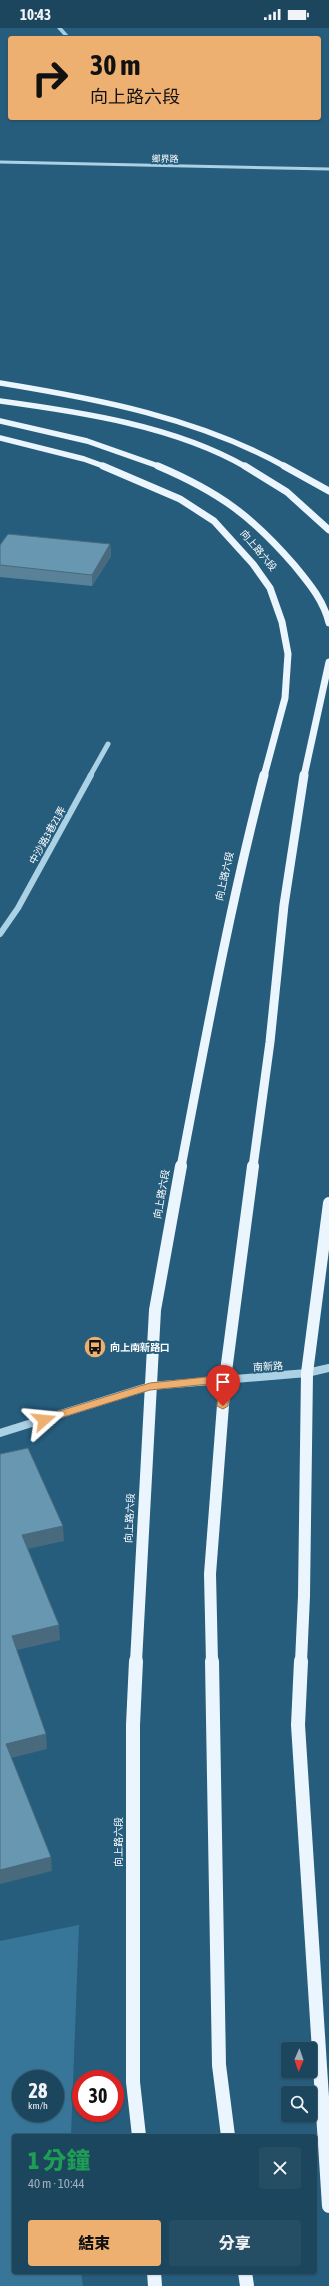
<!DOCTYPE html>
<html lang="zh-TW">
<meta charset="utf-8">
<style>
:root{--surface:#1c465e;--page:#254d64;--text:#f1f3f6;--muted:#a0b1bc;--line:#3a5e73;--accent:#edb071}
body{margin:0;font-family:"Asap Condensed","Noto Sans TC",sans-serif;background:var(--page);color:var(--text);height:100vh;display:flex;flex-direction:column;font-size:15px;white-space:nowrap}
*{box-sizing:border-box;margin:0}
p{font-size:13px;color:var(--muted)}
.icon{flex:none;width:22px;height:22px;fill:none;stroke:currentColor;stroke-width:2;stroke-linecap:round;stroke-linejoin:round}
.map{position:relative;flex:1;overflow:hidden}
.drawer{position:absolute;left:12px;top:2106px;width:305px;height:140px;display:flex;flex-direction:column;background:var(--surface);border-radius:4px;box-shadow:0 1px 3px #0004,0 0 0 1px var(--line)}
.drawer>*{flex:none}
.hud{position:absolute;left:8px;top:8px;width:313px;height:84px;border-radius:4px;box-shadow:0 1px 3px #0004,0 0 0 1px var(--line);background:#edb071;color:#111;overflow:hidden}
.needle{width:26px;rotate:182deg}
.buttons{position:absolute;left:281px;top:2014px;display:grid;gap:8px}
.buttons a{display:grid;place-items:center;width:36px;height:36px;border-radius:4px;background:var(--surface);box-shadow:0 1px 3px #0004,0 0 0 1px var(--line);font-size:20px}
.speed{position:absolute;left:12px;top:2042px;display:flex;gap:8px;font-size:20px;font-weight:700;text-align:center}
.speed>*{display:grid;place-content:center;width:52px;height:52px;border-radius:50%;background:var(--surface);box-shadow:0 1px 3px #0004,0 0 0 1px var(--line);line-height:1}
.speed small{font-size:10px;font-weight:400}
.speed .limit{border:6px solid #d22;background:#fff;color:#111}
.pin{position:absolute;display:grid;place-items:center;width:34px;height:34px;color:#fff;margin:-41px -17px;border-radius:50% 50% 50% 0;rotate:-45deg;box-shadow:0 0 4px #0007}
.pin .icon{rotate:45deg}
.me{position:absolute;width:44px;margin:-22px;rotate:72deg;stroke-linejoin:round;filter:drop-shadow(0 0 3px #0008)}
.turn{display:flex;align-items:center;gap:14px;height:84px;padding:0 16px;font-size:18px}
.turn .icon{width:52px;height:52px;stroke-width:2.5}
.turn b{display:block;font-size:28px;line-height:34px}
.round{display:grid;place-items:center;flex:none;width:42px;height:42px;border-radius:4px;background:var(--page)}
.overview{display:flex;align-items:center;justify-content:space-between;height:68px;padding:0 16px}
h1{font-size:24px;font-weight:800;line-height:30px;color:#1e9e55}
.cta{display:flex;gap:8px;margin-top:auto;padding:8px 16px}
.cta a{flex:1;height:46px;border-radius:4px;background:var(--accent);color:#111;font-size:16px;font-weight:800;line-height:46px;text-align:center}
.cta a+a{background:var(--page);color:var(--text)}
.status{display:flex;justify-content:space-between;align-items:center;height:28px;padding:0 20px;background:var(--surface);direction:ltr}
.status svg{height:11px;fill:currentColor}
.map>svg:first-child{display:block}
.green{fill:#377698;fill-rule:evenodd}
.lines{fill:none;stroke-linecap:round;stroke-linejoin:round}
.stream{fill:#a0cee5;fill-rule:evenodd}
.minor-far3{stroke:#abd1e5;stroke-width:3}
.minor-far2{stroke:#abd1e5;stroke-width:5}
.minor-far1{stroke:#abd1e5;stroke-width:6}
.minor{stroke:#abd1e5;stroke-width:8}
.major-far4{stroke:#ebf5fd;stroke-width:5.5}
.major-far3{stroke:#ebf5fd;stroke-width:7}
.major-far2{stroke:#ebf5fd;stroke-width:9}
.major-far1{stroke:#ebf5fd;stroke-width:12}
.major{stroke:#ebf5fd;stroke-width:14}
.wall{fill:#598298}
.shaded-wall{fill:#486a7c}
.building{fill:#6797b1;stroke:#486a7c}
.route{fill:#edb071;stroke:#9a7249}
.labels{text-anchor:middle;stroke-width:4;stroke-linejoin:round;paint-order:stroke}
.far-street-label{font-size:9px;fill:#fff;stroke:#265d7d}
.street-label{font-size:10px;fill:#fff;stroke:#265d7d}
.poi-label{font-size:10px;font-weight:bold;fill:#fff;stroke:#265d7d;text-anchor:start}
</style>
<div class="status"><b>10:43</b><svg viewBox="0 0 49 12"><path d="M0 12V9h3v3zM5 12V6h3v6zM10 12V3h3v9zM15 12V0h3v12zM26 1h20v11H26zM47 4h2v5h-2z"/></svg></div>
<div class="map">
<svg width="329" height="2258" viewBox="0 0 329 2258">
<rect width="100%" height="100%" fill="#265d7d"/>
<path class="green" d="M79 1897 71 2108H14V2244H81L83 2258H0V1913ZM21 2051H55V2085H21Z"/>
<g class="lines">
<polygon class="stream" points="57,0 62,0 71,10 66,10"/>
<polyline class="minor-far3" points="0,134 329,141"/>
<polyline class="minor-far2" points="90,748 108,716"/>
<polyline class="minor-far1" points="0,906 18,880 91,747"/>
<polyline class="minor" points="0,1405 150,1358 307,1345 329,1340"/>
<g class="major-far4">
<path d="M0 355C98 371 198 390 286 439"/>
<path d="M0 373C81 384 175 398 246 439"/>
<polyline points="0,393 87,413 161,439"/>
<polyline points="0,410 84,431 106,439"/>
</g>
<g class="major-far3">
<polyline points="103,438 180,471 214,493 253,536 270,560 282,594 288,626 285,670 264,748"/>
<path d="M158 438C219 464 252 488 295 538 309 555 324 573 329 595"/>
<polyline points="245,438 287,464 329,502"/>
<polyline points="284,438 329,463"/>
<polyline points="304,748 329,634"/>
</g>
<g class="major-far2">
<path d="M181 1139C206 1008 230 877 264 747"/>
<polyline points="253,1139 270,1014 284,877 304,747"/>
</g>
<g class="major-far1">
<polyline points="136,1634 155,1282 181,1138"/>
<polyline points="212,1634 210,1546 225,1351 253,1138"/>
<polyline points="301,1634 304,1568 307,1345 329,1175"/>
</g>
<g class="major">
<polyline points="136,1633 133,1697 133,2054 139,2108"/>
<polyline points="212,1633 219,2037 228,2108"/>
<polyline points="301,1633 298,1697 329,2178"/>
<polyline points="154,2244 155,2258"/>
<polyline points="245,2244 247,2258"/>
</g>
</g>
<polygon class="wall" points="110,516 111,528 92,558 0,549 0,517"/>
<g class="shaded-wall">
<polygon points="110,516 111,528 92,558 92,547"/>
<polygon points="63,1498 64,1513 23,1522 22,1507"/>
<polygon points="59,1597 60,1612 13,1623 12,1608"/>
<polygon points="46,1706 47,1721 7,1731 6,1716"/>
<polygon points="51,1829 52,1843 0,1856 0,1842"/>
</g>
<g class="building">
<polygon points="8,506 110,516 92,547 0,537 0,517"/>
<polygon points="28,1420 63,1498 22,1507 59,1597 12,1608 46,1706 6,1716 51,1829 0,1842 0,1426"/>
</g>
<polygon class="route" points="225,1347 230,1351 228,1378 223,1381 217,1378 219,1355 150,1362 44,1395 38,1392 40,1389 150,1355"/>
<defs>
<g id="bus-disc" transform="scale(1.15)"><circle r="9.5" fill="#edb071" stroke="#265d7d"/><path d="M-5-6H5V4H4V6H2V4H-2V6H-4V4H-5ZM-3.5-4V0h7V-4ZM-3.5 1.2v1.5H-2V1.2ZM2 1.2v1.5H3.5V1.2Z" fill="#111"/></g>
</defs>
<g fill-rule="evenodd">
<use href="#bus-disc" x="95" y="1319"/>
</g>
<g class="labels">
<g class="far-street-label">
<text transform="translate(165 131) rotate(1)" y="3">鄉界路</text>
</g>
<g class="street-label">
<text transform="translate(259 522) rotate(50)" y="4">向上路六段</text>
<text transform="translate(47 807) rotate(-61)" y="4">中沙路3巷21弄</text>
<text transform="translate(224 848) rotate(-77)" y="4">向上路六段</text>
<text transform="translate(161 1166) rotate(-80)" y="4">向上路六段</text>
<text transform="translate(268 1338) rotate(-4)" y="4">南新路</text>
<text transform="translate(129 1490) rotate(-87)" y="4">向上路六段</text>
<text transform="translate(118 1814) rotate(-90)" y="4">向上路六段</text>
</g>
<g class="poi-label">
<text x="110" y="1323">向上南新路口</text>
</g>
</g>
</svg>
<div class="buttons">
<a><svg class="needle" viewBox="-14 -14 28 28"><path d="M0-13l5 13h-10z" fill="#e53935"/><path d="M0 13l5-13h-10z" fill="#a0b1bc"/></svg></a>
<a><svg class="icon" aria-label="search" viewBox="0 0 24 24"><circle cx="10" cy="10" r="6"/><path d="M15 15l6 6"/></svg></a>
</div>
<div class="speed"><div>28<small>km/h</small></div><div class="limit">30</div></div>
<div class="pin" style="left:223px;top:1378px;background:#d93025"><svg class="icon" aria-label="arrive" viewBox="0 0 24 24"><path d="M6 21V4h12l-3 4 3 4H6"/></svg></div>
<svg class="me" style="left:44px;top:1392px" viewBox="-20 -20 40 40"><path d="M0-17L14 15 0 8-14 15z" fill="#edb071" stroke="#fff" stroke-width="4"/></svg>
<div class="hud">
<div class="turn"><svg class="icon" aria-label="right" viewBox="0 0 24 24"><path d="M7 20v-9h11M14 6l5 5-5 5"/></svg><div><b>30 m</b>向上路六段</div></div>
</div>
<section class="drawer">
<div class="overview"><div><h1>1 分鐘</h1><p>40 m · 10:44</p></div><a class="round"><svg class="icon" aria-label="close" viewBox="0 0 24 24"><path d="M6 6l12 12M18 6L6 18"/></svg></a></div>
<div class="cta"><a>結束</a><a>分享</a></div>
</section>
</div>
